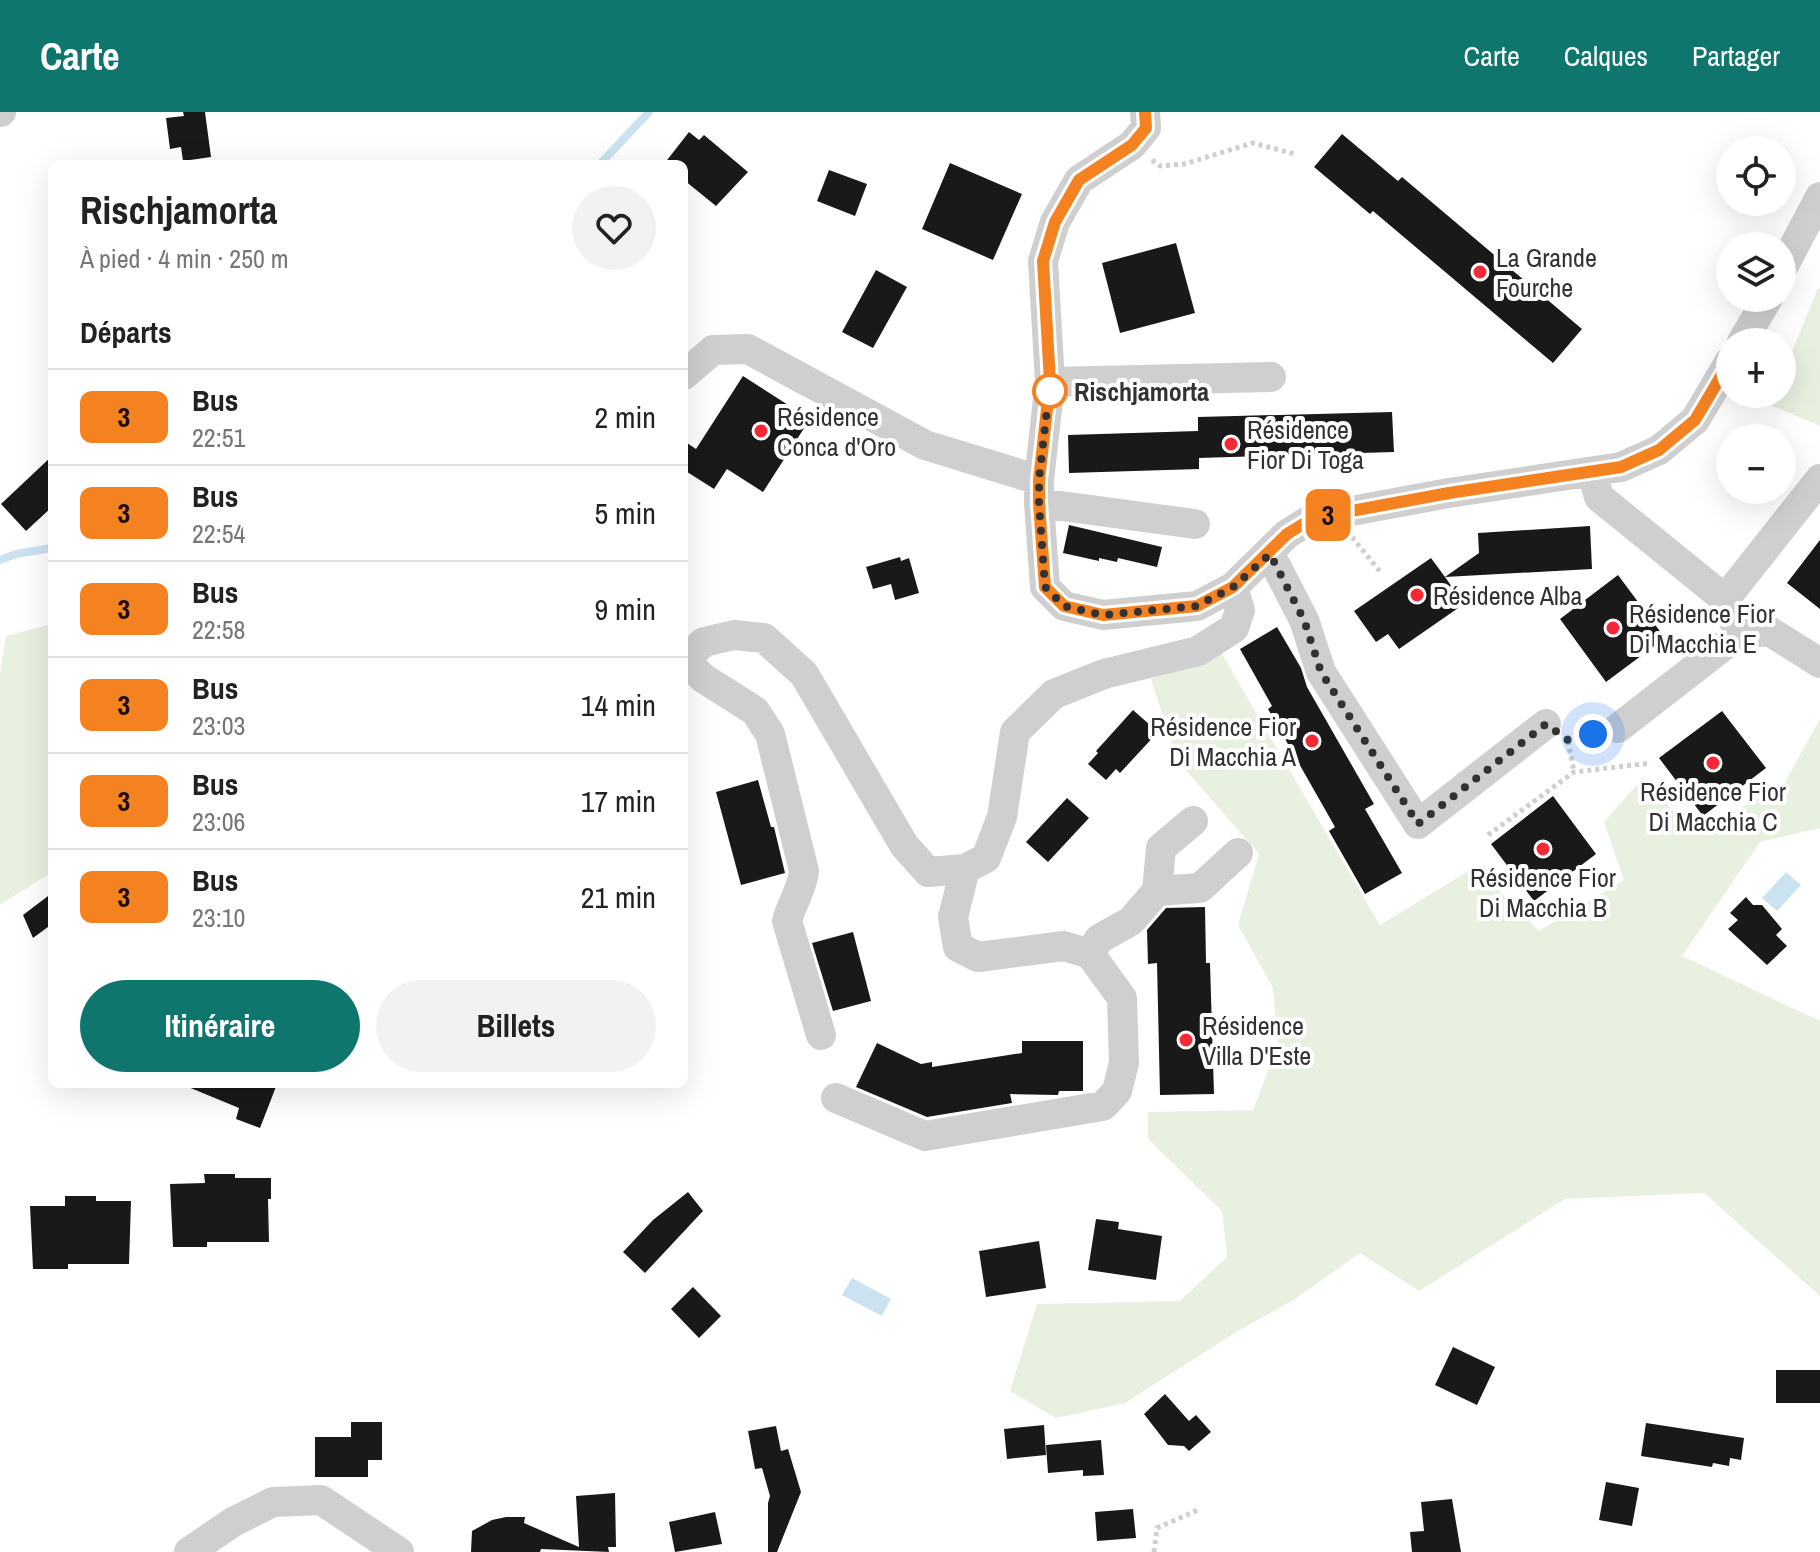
<!DOCTYPE html>
<html lang="fr">
<head>
<meta charset="utf-8">
<style>
  body { margin:0; font-family:"Archivo Narrow",sans-serif; background:#f2f2f2; color:#222; height:100vh; display:flex; flex-direction:column; font-size:30px; white-space:nowrap }
  * { box-sizing:border-box; margin:0 }
  p { font-size:26px; color:#767676 }
  .icon { flex:none; width:44px; height:44px; fill:none; stroke:currentColor; stroke-width:2; stroke-linecap:round; stroke-linejoin:round }
  .map { position:relative; flex:1; overflow:hidden }
  .panel { position:absolute; left:48px; top:48px; width:640px; height:928px; display:flex; flex-direction:column; background:#fff; border-radius:12px; box-shadow:0 8px 32px #0002 }
  .panel>* { flex:none }
  .badge { padding:0 16px; border-radius:12px; font-size:28px; line-height:52px }
  .fabs { position:absolute; left:1716px; top:24px; display:grid; gap:16px }
  .fabs a { display:grid; place-items:center; width:80px; height:80px; border-radius:50%; background:#fff; box-shadow:0 8px 32px #0002; font-size:40px }
  .you { position:absolute; width:40px; height:40px; margin:-20px; border:6px solid #fff; border-radius:50%; background:#1a73e8; box-shadow:0 0 0 12px #1a73e833 }
  .map>.badge { position:absolute; translate:-50% -50%; box-shadow:0 0 0 4px #fff }
  h2 { padding:0 32px; font-size:30px; line-height:72px }
  .round { display:grid; place-items:center; flex:none; width:84px; height:84px; border-radius:42px; background:#f2f2f2 }
  .summary { display:flex; align-items:center; justify-content:space-between; height:136px; padding:0 32px }
  h1 { font-size:38px; font-weight:700; line-height:60px }
  .cta { display:flex; gap:16px; margin-top:auto; padding:16px 32px }
  .cta a { flex:1; height:92px; border-radius:48px; background:#0f766e; color:#fff; font-size:32px; font-weight:700; line-height:92px; text-align:center }
  .cta a+a { background:#f2f2f2; color:#222 }
  ul { padding:0; list-style:none }
  li { display:flex; align-items:center; gap:24px; height:96px; padding:0 32px; border-top:2px solid #e0e0e0 }
  li div { flex:1 }
  li b { display:block; font-size:30px }
  li em { font-style:normal }
  li .badge { min-width:88px; font-weight:700; text-align:center }
  header { display:flex; align-items:center; gap:48px; box-sizing:border-box; height:112px; padding:0 40px; background:#0f766e; color:#fff }
  header strong { font-size:38px }
  nav { display:flex; gap:44px; margin-inline-start:auto; font-size:28px }
  .map>svg:first-child { display:block }
</style>
</head>
<body>
<header>
<strong>Carte</strong>
<nav><a>Carte</a><a>Calques</a><a>Partager</a></nav>
</header>
<div class="map">
<svg width="1820" height="1440" viewBox="0 0 1820 1440">
  <rect width="100%" height="100%" fill="#fff"/>
  <path fill="#e8f0e0" d="M1818,176L1820,177V314L1770,293L1775,282H1782V264Z
    M52,512V760L0,793V563L6,524Z
    M1220,539L1380,813L1475,755L1539,819L1624,768L1604,710L1643,666L1694,721L1784,672L1820,607V716L1760,730L1682,844L1820,909V1184L1704,1081L1565,1087L1419,1179L1360,1141L1292,1189L1236,1220L1125,1291L1056,1306L1010,1279L1037,1192L1180,1189L1227,1145L1222,1099L1148,1027V1000L1253,998L1278,933L1273,876L1238,813L1259,742L1177,648L1151,567Z"/>
  <path fill="#cbe2f0" d="M1786,760L1801,773L1777,799L1762,786Z
    M852,1166L891,1187L882,1204L842,1183Z"/>
  <g fill="none" stroke-linecap="round" stroke-linejoin="round">
    <path stroke="#cbe2f0" stroke-width="8" d="M600,52L649,0
      M0,448L16,442L52,436"/>
  </g>
  <path fill="#191919" d="M183,0H205L211,45L183,49L181,35L170,37L166,6L184,4Z
    M689,20L699,28L704,23L748,60L716,94L684,68V52H664Z
    M1342,22L1398,69L1402,65L1582,217L1553,251L1373,99L1370,102L1314,55Z
    M950,51L1022,82L993,148L922,117Z
    M829,58L867,72L855,104L817,89Z
    M1176,131L1195,201L1120,221L1102,151Z
    M876,158L907,175L873,236L842,220Z
    M743,264L810,307L763,380L727,357L714,377L684,358V329L696,337Z
    M1392,300L1394,340L1199,346V357L1069,361L1068,323L1198,319V305Z
    M52,344V395L26,419L1,392Z
    M1069,413L1162,435L1157,455L1118,446L1117,450L1099,446V449L1063,441Z
    M1590,414L1592,457L1445,465L1464,492L1399,537L1388,522L1376,530L1354,499L1431,446L1445,465L1479,441L1478,421Z
    M1820,428V497L1787,471Z
    M900,445L901,449L909,446L919,481L895,488L891,472L873,477L866,455Z
    M1618,463L1665,526L1606,570L1560,507Z
    M1277,515L1301,556L1307,575L1374,692L1365,697L1402,761L1365,782L1329,719L1335,715L1268,597L1272,594L1240,537Z
    M1133,598L1158,620L1120,661L1116,657L1106,668L1088,652L1098,641L1096,639Z
    M1722,599L1766,656L1703,704L1659,646Z
    M758,668L771,715H774L785,761L741,773L716,680Z
    M1553,684L1596,742L1534,789L1491,732Z
    M1067,686L1089,706L1048,750L1026,730Z
    M52,781V812L33,826L23,803Z
    M1746,785L1753,793H1762L1782,817L1776,823L1787,834L1767,853L1728,817L1738,808L1730,801Z
    M1205,795L1206,851H1210L1214,982L1160,983L1157,851L1148,852L1147,818L1166,796Z
    M853,820L871,889L833,899L812,831Z
    M1022,929H1083V979H1059L1058,983L1010,982L1012,991L927,1005L856,975L877,931L921,952L932,950V955L1022,941Z
    M181,972H277L260,1016L236,1007L239,996Z
    M204,1062H235V1066H271V1087H268L269,1130H207V1135H173L170,1072L205,1071Z
    M688,1080L703,1099L645,1161L623,1140L653,1108Z
    M65,1084H96V1089H131L129,1152H68V1157H33L30,1094H65Z
    M1096,1107L1119,1110L1118,1117L1162,1124L1156,1168L1088,1158Z
    M1039,1129L1046,1176L986,1185L979,1139Z
    M693,1175L721,1204L699,1226L671,1197Z
    M1453,1235L1495,1255L1477,1293L1435,1273Z
    M1776,1258H1820V1291H1776Z
    M1165,1282L1189,1309L1196,1303L1211,1320L1189,1339L1184,1334L1168,1333L1144,1302Z
    M351,1310H382V1348H368V1365H315V1325H351Z
    M1646,1311L1744,1326L1741,1348L1730,1346L1729,1354L1713,1351L1712,1355L1641,1344Z
    M1044,1313L1046,1343L1007,1347L1004,1317Z
    M776,1314L781,1339L788,1337L801,1380L777,1440H768V1391L770,1384L762,1356L755,1357L748,1319Z
    M1101,1328L1104,1363L1083,1364V1358L1048,1361L1046,1333Z
    M1606,1370L1639,1376L1632,1414L1599,1408Z
    M615,1381L616,1435H608L609,1440L541,1437L540,1440H471L472,1419L492,1408L506,1405H525L524,1411L579,1435L576,1384Z
    M1452,1387L1461,1440H1412L1410,1420L1424,1419L1421,1390Z
    M1133,1397L1136,1426L1097,1429L1095,1400Z
    M715,1400L722,1432L675,1440L669,1410Z"/>
  <g fill="none" stroke-linecap="round" stroke-linejoin="round">
    <path stroke="#cfcfcf" stroke-width="5" stroke-dasharray="4 4" stroke-linecap="butt" d="M1152,48L1160,54L1184,52L1253,31L1295,42
      M1352,425L1382,462
      M1566,626L1591,622
      M1568,629L1574,660
      M1488,723L1574,660L1651,651
      M1154,1440L1157,1416L1198,1398"/>
    <path stroke="#cfcfcf" stroke-width="30" d="M0,0H1
      M1145,0L1146,16L1132,33L1079,68L1055,110L1043,149L1050,270L1039,368V391L1045,475L1064,494L1103,503L1197,494L1233,475L1287,422L1313,406L1449,381L1621,355L1659,338L1695,308L1730,249
      M1782,157L1820,85
      M1742,230L1768,186
      M684,263L713,238L748,237L925,333L1039,368
      M1050,270L1271,265
      M1592,360L1599,385L1725,487L1739,522L1769,519L1820,551
      M1039,391L1195,412
      M1270,442L1304,508L1321,560L1418,712L1546,612
      M1725,487L1820,367
      M684,548L704,530L734,523L764,526L804,562L904,733L928,760L965,757L986,746L1002,705L1015,620L1054,582L1104,562L1198,539L1234,516L1240,498L1233,475
      M684,548L703,566L755,599L770,622L804,759C802,778 792,790 787,809L821,923
      M1618,616L1739,522
      M965,757L953,805L958,835L978,845L1064,834L1090,842
      M1157,779L1161,736L1193,709
      M1090,842L1099,827L1131,809L1157,779L1200,776L1238,741
      M836,986L925,1024L1103,994L1117,979L1124,951L1122,886L1090,842
      M189,1440L233,1410L273,1390L321,1388L399,1440"/>
  </g>
  <g fill="none" stroke-linecap="round" stroke-linejoin="round">
    <defs>
      <path id="line" d="M1145,0L1146,16L1132,33L1079,68L1055,110L1043,149L1050,270L1039,368V391L1045,475L1064,494L1103,503L1197,494L1233,475L1287,422L1313,406L1449,381L1621,355L1659,338L1695,308L1730,249"/>
    </defs>
    <use href="#line" stroke="#fff" stroke-width="18"/>
    <use href="#line" stroke="#f58220" stroke-width="12"/>
    <path stroke="#323232" stroke-width="8" stroke-dasharray="0 14.4" d="M1050,279V270L1039,368V391L1045,475L1064,494L1103,503L1197,494L1233,475L1270,442L1304,508L1321,560L1418,712L1546,612L1568,628L1593,622"/>
  </g>
  <g fill="#f52836" stroke="#fff" stroke-width="3">
    <circle cx="1480" cy="160" r="8"/>
    <circle cx="761" cy="319" r="8"/>
    <circle cx="1231" cy="332" r="8"/>
    <circle cx="1417" cy="483" r="8"/>
    <circle cx="1613" cy="516" r="8"/>
    <circle cx="1312" cy="629" r="8"/>
    <circle cx="1713" cy="651" r="8"/>
    <circle cx="1543" cy="737" r="8"/>
    <circle cx="1186" cy="928" r="8"/>
  </g>
  <circle fill="#fff" stroke="#f58220" stroke-width="4" cx="1050" cy="279" r="16"/>
  <g text-anchor="middle" dominant-baseline="central" stroke-width="8" stroke-linejoin="round" paint-order="stroke">
    <g font-size="26" fill="#323232" stroke="#fff" text-anchor="start">
      <text x="1496" y="145">La Grande<tspan x="1496" dy="30">Fourche</tspan></text>
      <text x="777" y="304">Résidence<tspan x="777" dy="30">Conca d'Oro</tspan></text>
      <text x="1247" y="317">Résidence<tspan x="1247" dy="30">Fior Di Toga</tspan></text>
      <text x="1433" y="483">Résidence Alba</text>
      <text x="1629" y="501">Résidence Fior<tspan x="1629" dy="30">Di Macchia E</tspan></text>
      <text x="1296" y="614" text-anchor="end">Résidence Fior<tspan x="1296" dy="30">Di Macchia A</tspan></text>
      <text x="1713" y="679" text-anchor="middle">Résidence Fior<tspan x="1713" dy="30">Di Macchia C</tspan></text>
      <text x="1543" y="765" text-anchor="middle">Résidence Fior<tspan x="1543" dy="30">Di Macchia B</tspan></text>
      <text x="1202" y="913">Résidence<tspan x="1202" dy="30">Villa D'Este</tspan></text>
    </g>
    <g font-size="26" font-weight="bold" fill="#323232" stroke="#fff" text-anchor="start">
      <text x="1074" y="279">Rischjamorta</text>
    </g>
  </g>
</svg>
<div class="fabs">
<a><svg class="icon" aria-label="locate" viewBox="0 0 24 24"><circle cx="12" cy="12" r="6"/><path d="M12 2v4M12 18v4M2 12h4M18 12h4"/></svg></a>
<a><svg class="icon" aria-label="layers" viewBox="0 0 24 24"><path d="M12 4l9 5-9 5-9-5zM3 14l9 5 9-5"/></svg></a>
<a>+</a>
<a>−</a>
</div>
<div class="you" style="left:1593px;top:622px"></div>
<b class="badge" style="left:1328px;top:403px;background:#f58220;color:#111">3</b>
<section class="panel">
<div class="summary"><div><h1>Rischjamorta</h1><p>À pied · 4 min · 250 m</p></div><a class="round"><svg class="icon" aria-label="heart" viewBox="0 0 24 24"><path d="M12 20l-8-8c-3-5 5-10 8-4 3-6 11-1 8 4z"/></svg></a></div>
<h2>Départs</h2>
<ul>
<li><span class="badge" style="background:#f58220;color:#111">3</span><div><b>Bus</b><p>22:51</p></div><em>2 min</em></li>
<li><span class="badge" style="background:#f58220;color:#111">3</span><div><b>Bus</b><p>22:54</p></div><em>5 min</em></li>
<li><span class="badge" style="background:#f58220;color:#111">3</span><div><b>Bus</b><p>22:58</p></div><em>9 min</em></li>
<li><span class="badge" style="background:#f58220;color:#111">3</span><div><b>Bus</b><p>23:03</p></div><em>14 min</em></li>
<li><span class="badge" style="background:#f58220;color:#111">3</span><div><b>Bus</b><p>23:06</p></div><em>17 min</em></li>
<li><span class="badge" style="background:#f58220;color:#111">3</span><div><b>Bus</b><p>23:10</p></div><em>21 min</em></li>
</ul>
<div class="cta"><a>Itinéraire</a><a>Billets</a></div>
</section>
</div>
</body>
</html>
